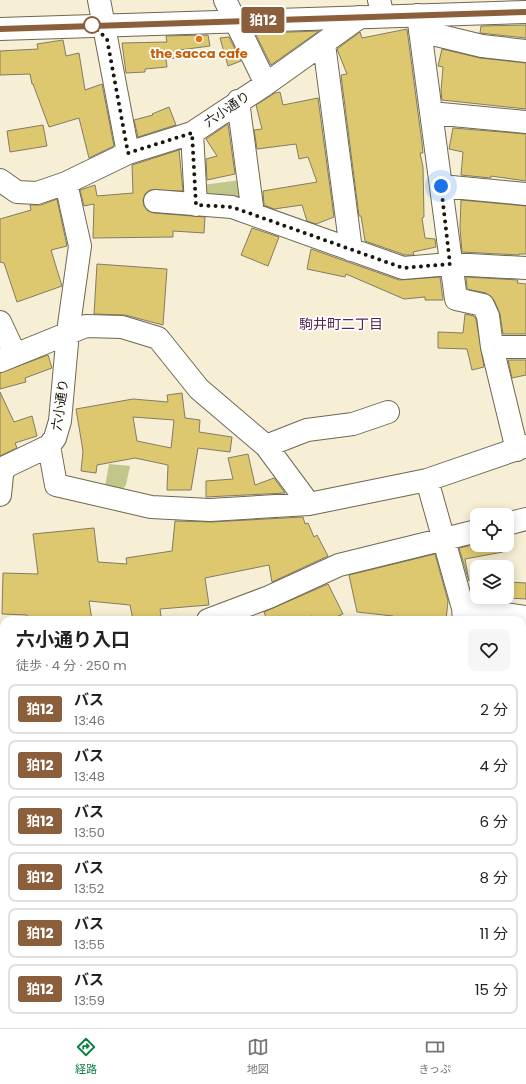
<!DOCTYPE html>
<html lang="ja">
<head>
<meta charset="utf-8">
<style>
  body { margin:0; font-family:Poppins,"Noto Sans JP",sans-serif; background:#f6f6f6; color:#202124; height:100vh; display:flex; flex-direction:column; font-size:15px; white-space:nowrap }
  * { box-sizing:border-box; margin:0 }
  p { font-size:13px; color:#757577 }
  .icon { flex:none; width:22px; height:22px; fill:none; stroke:currentColor; stroke-width:2; stroke-linecap:round; stroke-linejoin:round }
  .map { position:relative; flex:1; overflow:hidden }
  .drawer { position:absolute; left:0px; top:616px; width:526px; height:412px; display:flex; flex-direction:column; background:#fff; border-radius:12px 12px 0 0; box-shadow:0 2px 10px #0003 }
  .drawer>* { flex:none }
  .badge { padding:0 8px; border-radius:3px; font-size:14px; line-height:26px }
  .tools { position:absolute; left:470px; top:508px; display:grid; gap:8px }
  .tools a { display:grid; place-items:center; width:44px; height:44px; border-radius:8px; background:#fff; box-shadow:0 2px 10px #0003; font-size:20px }
  .you { position:absolute; width:20px; height:20px; margin:-10px; border:3px solid #fff; border-radius:50%; background:#1a73e8; box-shadow:0 0 0 6px #1a73e833 }
  .map>.badge { position:absolute; translate:-50% -50%; box-shadow:0 0 0 2px #fff }
  .round { display:grid; place-items:center; flex:none; width:42px; height:42px; border-radius:8px; background:#f6f6f6 }
  .summary { display:flex; align-items:center; justify-content:space-between; height:68px; padding:0 16px }
  h1 { font-size:19px; font-weight:700; line-height:30px }
  ul { padding:0; list-style:none }
  li { display:flex; align-items:center; gap:12px; height:50px; margin:0 8px 6px; padding:0 8px; border:2px solid #e0e0e0; border-radius:8px }
  li div { flex:1 }
  li b { display:block; font-size:15px }
  li em { font-style:normal }
  li .badge { min-width:44px; font-weight:700; text-align:center }
  .dock { display:flex; justify-content:space-around; align-items:center; height:56px; border-top:1px solid #e0e0e0; background:#fff; font-size:11px; color:#757577 }
  .dock a { display:grid; justify-items:center; gap:2px }
  .dock .selected { color:#0b8043 }
  .map>svg:first-child { display:block }
</style>
</head>
<body>
<div class="map">
<svg width="526" height="1028" viewBox="0 0 526 1028">
  <rect width="100%" height="100%" fill="#f6efd5"/>
  <path fill="#c1c78b" d="M248,179L253,214L196,205L195,186Z
    M109,464L130,466L126,485L117,496L104,492Z"/>
  <path fill="#dec86f" stroke="#817c64" fill-rule="evenodd" d="M526,25V38L480,33L481,26Z
    M407,29L422,143L423,153H420L423,167L424,217L422,218L425,238L435,239L436,247L413,252L414,255H405L365,241L361,216H359L341,75L347,74L337,49L360,32L362,38Z
    M319,31L271,65L256,35L262,33Z
    M208,35L210,46L180,50L181,57L166,59L167,67L145,69V72L126,73L122,43L167,42L166,36Z
    M229,37L241,61L228,66L220,38Z
    M63,40L66,56L79,53L85,90L102,84L114,146L89,158L79,118L49,127L33,84H32L30,74L0,75V51L38,49L37,44Z
    M442,49L480,58L526,63V109L442,100L441,91L443,67L438,66Z
    M280,92L283,105L318,98L334,217L316,224L307,221L302,205L274,209L264,205L263,191L317,182L308,157L299,159L296,144L257,149L254,130L262,129L256,105L275,93Z
    M169,107L176,125L138,137L134,120L153,115L152,114Z
    M228,124L235,174L207,180L206,159L217,156L206,139Z
    M43,125L47,146L10,152L7,131Z
    M453,128L526,134V181L491,176V178L461,175L463,152L449,149Z
    M179,150L183,191L150,190L145,194L143,200L144,206L148,211L154,213L205,217L204,233L173,231V237L93,238L94,204L84,206L80,190L95,185L97,196L133,193L132,165Z
    M57,199L67,246L51,250L62,286L17,302L4,263L0,262V219L31,210L30,205H41Z
    M461,200L526,206V254H519V255L462,252L460,228Z
    M252,228L279,237L268,266L241,255Z
    M311,249L399,280L440,277L443,300H425V297L404,299L346,274L345,277L307,269Z
    M97,264L167,269L163,325L125,315L94,314Z
    M466,277L518,280L517,283L526,284V334H503L500,314L494,300L486,293L467,289Z
    M465,314L474,316L476,319L484,367L472,370L467,349L438,348V332L463,333Z
    M48,355L52,368L25,378L26,382L0,389V373Z
    M508,360H526V375L512,378Z
    M0,392L14,422L32,416L37,436L15,443L17,448L0,456Z
    M182,393L185,418L200,420L199,432L232,437L230,452L198,448L191,490H167L168,465L135,458L97,465L96,473L81,471L83,451L76,409L133,399L168,402L167,395ZM133,417L174,420L171,448L137,441Z
    M248,454L255,485L274,478L285,493L206,497V481L233,479L228,458Z
    M303,517L305,524L308,523L314,537L317,535L328,556L272,582L269,565L205,578L209,605L160,609L161,616L145,620H133L130,605L89,601L92,620H28L27,615L2,614L3,573L38,574L33,534L94,528L98,562L127,564L126,558L172,551L175,521L211,522Z
    M477,544L502,545L503,552L465,559L469,581L459,548Z
    M435,554L448,601L446,620H393V616L357,612L349,575Z
    M510,582L526,583V599L509,598Z
    M328,584L343,614L329,620H314L312,616L299,620H267L264,612Z"/>
  <g fill="none" stroke-linecap="round" stroke-linejoin="round">
    <defs>
      <path id="minor" d="M99,0L128,153
        M225,0L266,84
        M379,0L383,16
        M418,15L456,299L483,305L488,316L492,347L517,450
        M420,31L482,46L526,51
        M324,44L351,250
        M238,101L253,214
        M431,113L526,122
        M192,133L196,205
        M0,180L17,192L37,193L66,183L128,153L192,133L266,84L360,17
        M441,186L526,194
        M155,201L232,207L403,268L450,264L526,268
        M0,322L15,354
        M492,347H526
        M0,361L86,326L122,327L158,338L199,389L266,446L309,504
        M49,446L56,485L151,507L210,510L309,504L427,480L526,446
        M266,446L307,430L353,424L388,412
        M427,480L463,608L464,620
        M0,495L2,475L5,467L49,446L55,438L60,421L68,332L80,246L66,183
        M507,524L526,519
        M463,608L526,617
        M208,620L269,597L339,565L477,531
        M0,680H4
        M522,867L526,876
        M0,913H4
        M522,941L526,948
        M301,1024L302,1028
        M158,1028L168,1024"/>
      <path id="major" d="M0,29L526,12"/>
    </defs>
    <use href="#minor" stroke="#6e6851" stroke-width="24"/>
    <use href="#major" stroke="#6e6851" stroke-width="24"/>
    <use href="#minor" stroke="#fff" stroke-width="22"/>
    <use href="#major" stroke="#fff" stroke-width="22"/>
  </g>
  <g fill="none" stroke-linecap="round" stroke-linejoin="round">
    <defs>
      <path id="line" d="M0,29L526,12"/>
    </defs>
    <use href="#line" stroke="#fff" stroke-width="9"/>
    <use href="#line" stroke="#8b5e3c" stroke-width="6"/>
    <path stroke="#1a180e" stroke-width="4" stroke-dasharray="0 7.2" d="M92,25L107,39L128,153L192,133L196,205L232,207L403,268L450,264L441,186"/>
  </g>
  <circle fill="#fff" stroke="#8b5e3c" stroke-width="2" cx="92" cy="25" r="8"/>
  <circle fill="#e8710a" stroke="#fff" stroke-width="1.5" cx="199" cy="39" r="4"/>
  <g text-anchor="middle" dominant-baseline="central" stroke-width="3.5" stroke-linejoin="round" paint-order="stroke">
    <g font-size="13" font-weight="bold" fill="#c56008" stroke="#fff">
      <text x="199" y="53">the sacca cafe</text>
    </g>
    <g font-size="13" fill="#1a180e" stroke="#fff">
      <text transform="translate(227 109) rotate(-34)">六小通り</text>
      <text transform="translate(60 405) rotate(-82)">六小通り</text>
    </g>
    <g font-size="14" fill="#592553" stroke="#fff">
      <text x="341" y="324">駒井町二丁目</text>
    </g>
  </g>
</svg>
<div class="tools">
<a><svg class="icon" aria-label="locate" viewBox="0 0 24 24"><circle cx="12" cy="12" r="6"/><path d="M12 2v4M12 18v4M2 12h4M18 12h4"/></svg></a>
<a><svg class="icon" aria-label="layers" viewBox="0 0 24 24"><path d="M12 4l9 5-9 5-9-5zM3 14l9 5 9-5"/></svg></a>
</div>
<div class="you" style="left:441px;top:186px"></div>
<b class="badge" style="left:263px;top:20px;background:#8b5e3c;color:#fff">狛12</b>
<section class="drawer">
<div class="summary"><div><h1>六小通り入口</h1><p>徒歩 · 4 分 · 250 m</p></div><a class="round"><svg class="icon" aria-label="heart" viewBox="0 0 24 24"><path d="M12 20l-8-8c-3-5 5-10 8-4 3-6 11-1 8 4z"/></svg></a></div>
<ul>
<li><span class="badge" style="background:#8b5e3c;color:#fff">狛12</span><div><b>バス</b><p>13:46</p></div><em>2 分</em></li>
<li><span class="badge" style="background:#8b5e3c;color:#fff">狛12</span><div><b>バス</b><p>13:48</p></div><em>4 分</em></li>
<li><span class="badge" style="background:#8b5e3c;color:#fff">狛12</span><div><b>バス</b><p>13:50</p></div><em>6 分</em></li>
<li><span class="badge" style="background:#8b5e3c;color:#fff">狛12</span><div><b>バス</b><p>13:52</p></div><em>8 分</em></li>
<li><span class="badge" style="background:#8b5e3c;color:#fff">狛12</span><div><b>バス</b><p>13:55</p></div><em>11 分</em></li>
<li><span class="badge" style="background:#8b5e3c;color:#fff">狛12</span><div><b>バス</b><p>13:59</p></div><em>15 分</em></li>
</ul>
</section>
</div>
<nav class="dock">
<a class="selected"><svg class="icon" aria-label="directions" viewBox="0 0 24 24"><path d="M12 3l9 9-9 9-9-9zM9 14v-3h6M13 9l2 2-2 2"/></svg>経路</a>
<a><svg class="icon" aria-label="map" viewBox="0 0 24 24"><path d="M3 6l6-2 6 2 6-2v14l-6 2-6-2-6 2zM9 4v14M15 6v14"/></svg>地図</a>
<a><svg class="icon" aria-label="tickets" viewBox="0 0 24 24"><path d="M3 7h18v10H3zM15 7v10"/></svg>きっぷ</a>
</nav>
</body>
</html>
